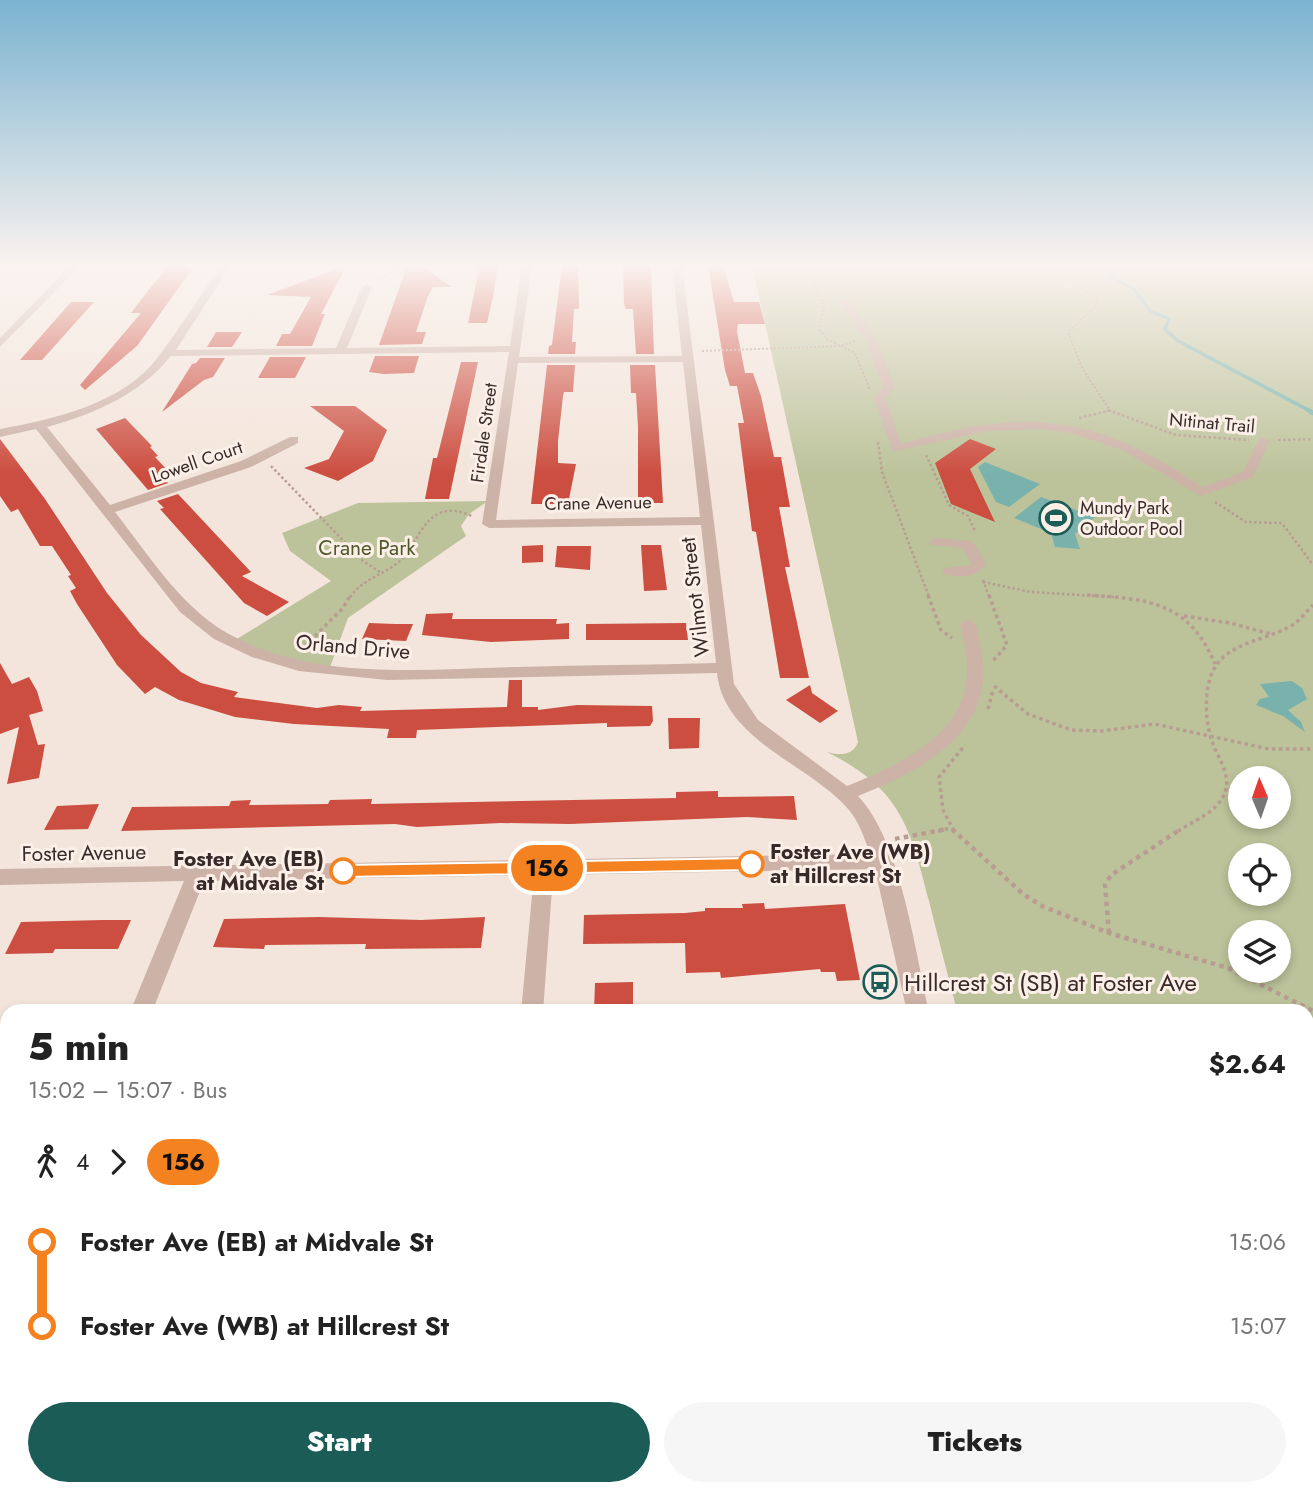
<!DOCTYPE html>
<html lang="en">
<head>
<meta charset="utf-8">
<style>
  body { margin:0; font-family:Jost,sans-serif; background:#f6f6f6; color:#222; height:100vh; display:flex; flex-direction:column; font-size:26px; white-space:nowrap }
  * { box-sizing:border-box; margin:0 }
  p { font-size:23px; color:#767676 }
  .icon { flex:none; width:38px; height:38px; fill:none; stroke:currentColor; stroke-width:2; stroke-linecap:round; stroke-linejoin:round }
  .map { position:relative; flex:1; overflow:hidden }
  .drawer { position:absolute; left:0px; top:1004px; width:1314px; height:492px; display:flex; flex-direction:column; background:#fff; border-radius:21px 21px 0 0; box-shadow:0 4px 10px #0003 }
  .drawer>* { flex:none }
  .badge { padding:0 14px; border-radius:23px; font-size:24px; line-height:46px }
  .needle { width:46px; rotate:358deg }
  .tools { position:absolute; left:1228px; top:766px; display:grid; gap:14px }
  .tools a { display:grid; place-items:center; width:63px; height:63px; border-radius:50%; background:#fff; box-shadow:0 4px 10px #0003; font-size:35px }
  .map>.badge { position:absolute; translate:-50% -50%; box-shadow:0 0 0 4px #fff }
  .legs { display:flex; align-items:center; gap:10px; height:77px; padding:0 28px; font-size:23px }
  .legs p { margin-inline-start:auto }
  .head { display:flex; align-items:center; justify-content:space-between; height:119px; padding:0 28px }
  h1 { font-size:38px; font-weight:800; line-height:52px }
  .primary-button { display:flex; gap:14px; margin-top:auto; padding:14px 28px }
  .primary-button a { flex:1; height:80px; border-radius:42px; background:#1b5c57; color:#fff; font-size:28px; font-weight:800; line-height:80px; text-align:center }
  .primary-button a+a { background:#f6f6f6; color:#222 }
  ul { padding:0 28px; list-style:none }
  li { display:flex; align-items:center; gap:24px; height:84px; font-size:26px }
  li i { display:grid; place-items:center; width:10px; height:100%; margin:0 9px; background:currentColor }
  li i::after { content:''; width:18px; height:18px; margin:-9px; border:5px solid; border-radius:50%; background:#fff }
  li p { margin-inline-start:auto }
  li:first-child i { background:linear-gradient(#0000 50%,currentColor 0) }
  li:last-child i { background:linear-gradient(currentColor 50%,#0000 0) }
  .map>svg:first-child { display:block }
</style>
</head>
<body>
<div class="map">
<svg width="1313" height="1496" viewBox="0 0 1313 1496">
  <rect width="100%" height="100%" fill="#f3e5db"/>
  <path fill="#bcc39a" fill-rule="evenodd" d="M752,265H1313V1496H1081L1079,1489H1307V1012L957,1011C948,975 938,938 929,901C910,827 901,789 827,752C840,756 854,755 858,742ZM1241,779H1279V817H1241ZM1241,856H1279V894H1241ZM1241,933H1279V971H1241Z
    M488,501L469,514L461,526L466,536L348,618L329,670L232,642L331,581L290,551L282,533L358,503Z"/>
  <path fill="#79b2ac" d="M985,462L1040,484L1009,507L996,502L978,467Z
    M1041,497L1095,517L1075,534L1080,549L1055,547L1051,533L1014,518Z
    M1292,681L1302,688L1307,699L1288,710L1301,722L1305,732L1283,716L1256,705L1260,699L1269,697L1260,684Z"/>
  <g fill="none" stroke-linecap="round" stroke-linejoin="round">
    <path stroke="#79b2ac" stroke-width="3.5" d="M1105,265L1112,269L1110,276L1134,289L1150,311L1169,319L1165,329L1178,341L1312,412"/>
    <path stroke="#79b2ac" stroke-width="4.5" d="M1308,410L1313,413"/>
  </g>
  <path fill="#cc4e40" d="M195,265L137,346L85,390L80,385L141,313H131L167,266Z
    M347,265L321,314H325L312,346H276L282,334H290L311,297L267,295Z
    M480,265H498L493,297L487,323H468Z
    M562,265H578L579,309H574L572,342H576L575,354H548L549,346L552,345Z
    M623,265L651,266L654,354H636L633,309H626L624,304Z
    M708,265H723L734,302H759L765,324H738L737,331L745,373H753L761,396L774,457H781L790,507H779L790,567H785L809,678H780L756,532L752,531L738,423H744L737,386H730L725,370Z
    M421,266L452,287H433L428,296L416,332H426L422,344L379,345L406,269Z
    M71,302H94L42,360H20Z
    M216,332H242L232,347H207Z
    M375,356H419L414,373L384,374L369,372Z
    M270,357H306L295,378H258Z
    M200,358H225L213,377L204,380L162,412L192,364L196,363Z
    M461,362H478L449,499H425L433,458H437Z
    M547,365H575L573,392H564L563,396L558,441V463L576,464L568,504H531Z
    M630,365H655L663,503H638V427L636,393H631Z
    M310,406H355L387,430L373,461L338,481L304,468L329,459L344,431Z
    M125,418L152,446L150,447L158,456L155,457L173,476L165,479L168,483L148,490L96,429Z
    M0,439L45,499L107,593L141,635L181,672L201,683L238,692L234,697L317,708L339,705L362,707L360,711L507,707L509,680H522V707H538V710L577,705L652,706L653,721L650,726L607,727V723L417,730L416,738H387L389,729L294,724L235,717L179,700L155,687L145,694L117,665L77,604L70,591L76,588L68,576L71,575L52,546H40L18,509L11,512L0,496Z
    M970,439L996,449L970,469L995,522L951,504L935,463Z
    M178,494L251,572L242,576L289,602L267,616L244,603L160,509L164,508L157,501Z
    M543,545V562L522,563V546Z
    M641,545H661L667,590L644,591Z
    M557,546H591L590,570L555,567Z
    M453,613L452,619H557L556,624L569,623V639L491,642L422,635L426,614Z
    M369,623L395,624H413L406,641L362,639Z
    M686,623L688,640H586V624Z
    M0,663L12,684L29,677L37,691L43,711L29,715L38,745L45,744L39,778L7,784L19,727L0,734Z
    M810,685L812,693L838,711L820,723L786,700Z
    M668,718H700L699,748L669,749Z
    M718,791V797L794,796L797,820L747,817L570,824L501,823L417,827L395,824L121,831L132,807L229,806L231,801L251,800L249,805L328,804L330,800L372,799L371,804L676,798V792Z
    M99,804L88,829L44,830L57,806Z
    M764,903L765,909L845,904L860,980L837,981L835,972H821L820,969L721,978L720,972L686,973L685,943L583,944L584,915L685,913L705,911V908H743L742,904Z
    M319,917L421,920L485,917L481,948L365,949L366,944L265,945L264,949L213,947L224,919Z
    M103,920H131L118,949H55L53,953L5,954L21,922Z
    M633,982V1012H594L595,983Z"/>
  <g fill="none" stroke-linecap="round" stroke-linejoin="round">
    <path stroke="#b89c91" stroke-width="2" stroke-dasharray="2 2" stroke-linecap="butt" d="M812,265L810,273L824,307L819,329L827,339L855,353L870,390
      M1037,265L1097,298V305L1068,332L1082,368L1111,412
      M1301,265V280L1313,291
      M378,281L402,265
      M702,351L841,346L855,341
      M1103,412L1108,411"/>
    <path stroke="#b89c91" stroke-width="2.5" stroke-dasharray="2.5 2.5" stroke-linecap="butt" d="M1108,410L1176,435L1249,440
      M1079,418L1108,411
      M1278,440L1313,439
      M878,442L882,472L929,597
      M926,455L949,505L968,516L975,531
      M271,466L363,561L380,572
      M1215,502L1246,522L1282,523L1313,565
      M983,580L989,597
      M983,582L1031,592L1114,597
      M350,597C363,578 387,574 402,559C415,545 422,521 440,513C452,508 461,512 472,516"/>
    <path stroke="#b89c91" stroke-width="3.5" stroke-dasharray="3.5 3.5" stroke-linecap="butt" d="M928,595L941,630L952,638
      M989,595L1007,645L992,662
      M1087,595C1149,599 1189,602 1215,664
      M1184,616L1230,623L1271,634
      M300,651L342,609L351,595
      M994,686L1028,714L1071,730L1101,731L1155,724L1269,749H1313
      M988,709L993,690
      M938,831L951,828
      M954,831L943,810L939,777L965,745
      M1178,831C1190,823 1209,815 1218,804C1239,779 1216,759 1210,735C1205,715 1204,685 1215,667C1231,641 1270,640 1294,624C1301,619 1307,611 1313,605"/>
    <path stroke="#b89c91" stroke-width="4.5" stroke-dasharray="4.5 4.5" stroke-linecap="butt" d="M952,829L1023,894L1042,906L1109,933L1228,968L1313,1011
      M895,839L947,829
      M1109,933L1105,885L1111,875L1181,829
      M1307,1107L1313,1119"/>
    <path fill="#ccb2a7" fill-rule="evenodd" d="M71,265H81L0,347V338Z
      M221,265H231L176,350L336,348L362,287L367,284L372,287L347,348L510,346L522,265H532L519,357L682,356L672,265H682L734,684L758,720L847,786C893,767 953,742 965,689C970,667 965,645 960,624L968,619L976,624C980,645 986,666 982,688C971,747 907,776 858,796C901,841 915,951 929,1012H907L875,869L553,875L543,1012H521L534,875L204,881L152,1012H130L184,881L0,885V869L870,854C865,839 859,822 849,810C810,764 724,741 717,673L387,680L299,671L252,657L214,639L180,612L36,429L0,437V429C54,419 123,404 158,357C179,329 201,296 221,265ZM509,352L482,524L489,528L701,525L716,663C650,665 584,665 519,667C422,669 315,682 227,633C180,606 148,554 115,512L251,467L298,443V437H290L241,461L110,505L47,427C94,414 139,395 171,356ZM683,362L700,517L496,520L518,363Z
      M840,300H848L876,339L895,387L886,398L901,444C1026,408 1093,412 1202,487L1243,472L1260,437L1270,440L1253,477L1201,496L1122,450L1071,433L1044,429L986,431L893,452L874,398L883,387L866,339L839,302Z
      M936,538L973,541L986,565C976,578 959,578 943,574V568L972,565L963,548L931,545L929,542Z
      M0,1110H7V1132H0Z
      M1313,1130V1154L1307,1155V1132Z
      M494,1489H524L523,1496H493Z
      M1011,1489H1041L1042,1496H1012Z"/>
  </g>
  <linearGradient id="sky" x2="0" y2="1"><stop stop-color="#7bb3d0"/><stop offset="0.56" stop-color="#faf3ef"/><stop offset="1" stop-color="#faf3ef" stop-opacity="0"/></linearGradient>
  <rect width="1313" height="474" fill="url(#sky)"/>
  <path fill="#f58220" stroke="#fff" stroke-width="2" d="M751,858L759,864L751,870L343,877L335,871L343,865Z"/>
  <defs>
    <symbol id="stadium-ring" viewBox="-11 -11 22 22"><circle r="9.5" fill="#fbefe8" stroke="#1b5c57" stroke-width="1.5"/><path d="M0-5a6.5 5 0 1 0 0 10a6.5 5 0 1 0 0-10ZM-3.5-1.8h7v3.6h-7Z" fill="#1b5c57"/></symbol>
    <symbol id="bus-ring" viewBox="-11 -11 22 22"><circle r="9.5" fill="#fbefe8" stroke="#1b5c57" stroke-width="1.5"/><path d="M-5-6H5V4H4V6H2V4H-2V6H-4V4H-5ZM-3.5-4V0h7V-4ZM-3.5 1.2v1.5H-2V1.2ZM2 1.2v1.5H3.5V1.2Z" fill="#1b5c57"/></symbol>
  </defs>
  <g fill-rule="evenodd">
    <use href="#stadium-ring" x="1037" y="499" width="38" height="38"/>
    <use href="#bus-ring" x="861" y="963" width="38" height="38"/>
  </g>
  <g fill="#fff" stroke="#f58220" stroke-width="3.5">
    <circle cx="751" cy="864" r="12"/>
    <circle cx="343" cy="871" r="12"/>
  </g>
  <g text-anchor="middle" dominant-baseline="central" stroke-width="6" stroke-linejoin="round" paint-order="stroke">
    <g font-size="18" fill="#382a28" stroke="#fbefe8">
      <text transform="translate(1212 423) rotate(5)">Nitinat Trail</text>
      <text transform="translate(484 433) rotate(-82)">Firdale Street</text>
      <text transform="translate(197 462) rotate(-19)">Lowell Court</text>
      <text transform="translate(598 503) rotate(-1)">Crane Avenue</text>
    </g>
    <g font-size="18" fill="#382a28" stroke="#fbefe8" text-anchor="start">
      <text x="1080" y="508">Mundy Park<tspan x="1080" dy="21">Outdoor Pool</tspan></text>
    </g>
    <g font-size="21" fill="#4e582a" stroke="#fbefe8">
      <text x="367" y="548">Crane Park</text>
    </g>
    <g font-size="21" fill="#382a28" stroke="#fbefe8">
      <text transform="translate(695 597) rotate(-97)">Wilmot Street</text>
      <text transform="translate(353 647) rotate(5)">Orland Drive</text>
      <text transform="translate(84 853) rotate(-1)">Foster Avenue</text>
    </g>
    <g font-size="21" font-weight="bold" fill="#382a28" stroke="#fbefe8" text-anchor="start">
      <text x="770" y="852">Foster Ave (WB)<tspan x="770" dy="24">at Hillcrest St</tspan></text>
      <text x="324" y="859" text-anchor="end">Foster Ave (EB)<tspan x="324" dy="24">at Midvale St</tspan></text>
    </g>
    <g font-size="24" fill="#382a28" stroke="#fbefe8" text-anchor="start">
      <text x="904" y="982">Hillcrest St (SB) at Foster Ave</text>
    </g>
  </g>
</svg>
<div class="tools">
<a><svg class="needle" viewBox="-14 -14 28 28"><path d="M0-13l5 13h-10z" fill="#e53935"/><path d="M0 13l5-13h-10z" fill="#767676"/></svg></a>
<a><svg class="icon" aria-label="locate" viewBox="0 0 24 24"><circle cx="12" cy="12" r="6"/><path d="M12 2v4M12 18v4M2 12h4M18 12h4"/></svg></a>
<a><svg class="icon" aria-label="layers" viewBox="0 0 24 24"><path d="M12 4l9 5-9 5-9-5zM3 14l9 5 9-5"/></svg></a>
</div>
<b class="badge" style="left:547px;top:868px;background:#f58220;color:#111">156</b>
<section class="drawer">
<div class="head"><div><h1>5 min</h1><p>15:02 – 15:07 · Bus</p></div><b>$2.64</b></div>
<div class="legs"><svg class="icon" aria-label="walk" viewBox="0 0 24 24"><circle cx="13" cy="4" r="2"/><path d="M13 8l-2 6 4 7M11 14l-3 7M7 12l3-4h3l4 4"/></svg>4<svg class="icon" aria-label="forward" viewBox="0 0 24 24"><path d="M9 5l7 7-7 7"/></svg><b class="badge" style="background:#f58220;color:#111">156</b></div>
<ul>
<li><i style="color:#f58220"></i><b>Foster Ave (EB) at Midvale St</b><p>15:06</p></li>
<li><i style="color:#f58220"></i><b>Foster Ave (WB) at Hillcrest St</b><p>15:07</p></li>
</ul>
<div class="primary-button"><a>Start</a><a>Tickets</a></div>
</section>
</div>
</body>
</html>
